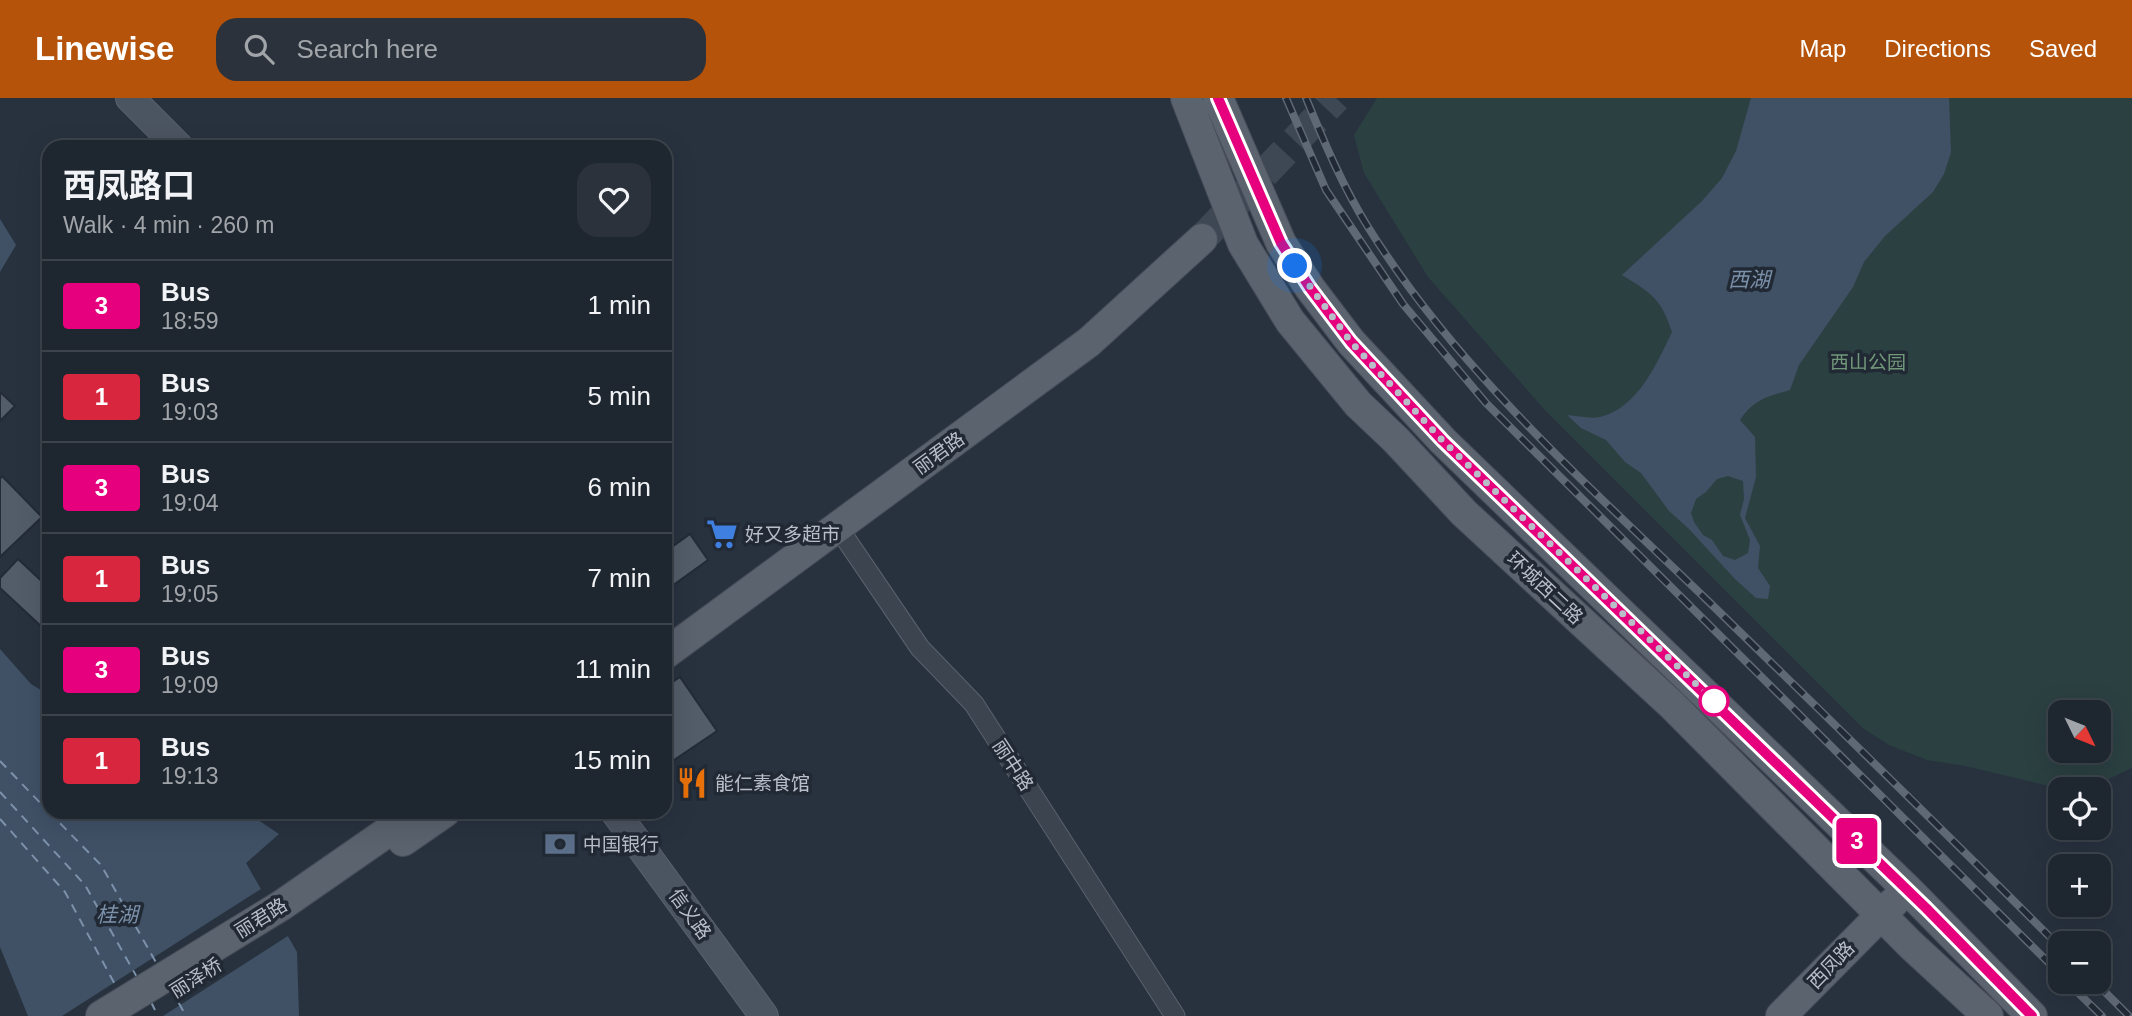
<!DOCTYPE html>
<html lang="en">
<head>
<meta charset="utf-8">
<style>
  body { margin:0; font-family:Arial,"Noto Sans SC",sans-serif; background:#2b323b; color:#f1f3f6; height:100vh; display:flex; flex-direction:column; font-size:26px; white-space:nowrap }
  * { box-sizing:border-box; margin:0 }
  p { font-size:23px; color:#a1a5aa }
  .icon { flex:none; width:38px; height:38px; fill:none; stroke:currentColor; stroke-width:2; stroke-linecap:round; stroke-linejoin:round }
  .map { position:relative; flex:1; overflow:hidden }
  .sheet { position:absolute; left:42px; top:42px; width:630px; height:679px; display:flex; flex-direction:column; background:#1e262f; border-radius:21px; box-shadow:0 7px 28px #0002,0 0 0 2px #3c434b }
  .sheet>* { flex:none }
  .badge { padding:0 14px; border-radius:5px; font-size:24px; line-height:46px }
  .needle { width:46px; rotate:133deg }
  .buttons { position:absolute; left:2048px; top:602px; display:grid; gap:14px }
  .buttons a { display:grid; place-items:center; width:63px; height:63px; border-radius:14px; background:#1e262f; box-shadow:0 7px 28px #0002,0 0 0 2px #3c434b; font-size:35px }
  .you { position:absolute; width:35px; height:35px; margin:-18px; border:5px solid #fff; border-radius:50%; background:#1a73e8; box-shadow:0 0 0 10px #1a73e833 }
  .map>.badge { position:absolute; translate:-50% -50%; box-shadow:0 0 0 4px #fff }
  .round { display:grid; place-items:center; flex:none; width:74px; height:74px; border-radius:21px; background:#2b323b }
  .head { display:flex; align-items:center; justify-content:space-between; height:119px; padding:0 21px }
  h1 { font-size:33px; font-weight:700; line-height:52px }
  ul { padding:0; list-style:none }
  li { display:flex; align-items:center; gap:21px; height:91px; padding:0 21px; border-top:2px solid #3c434b }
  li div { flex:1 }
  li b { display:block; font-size:26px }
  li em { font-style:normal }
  li .badge { min-width:77px; font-weight:700; text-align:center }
  header { display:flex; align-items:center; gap:42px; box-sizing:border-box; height:98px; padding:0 35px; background:#b45309; color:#fff }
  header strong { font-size:33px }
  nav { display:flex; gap:38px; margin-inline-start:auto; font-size:24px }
  .search { width:490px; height:63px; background:#2b323b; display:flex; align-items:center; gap:18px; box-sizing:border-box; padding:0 24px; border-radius:21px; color:#a1a5aa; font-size:26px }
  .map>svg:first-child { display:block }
</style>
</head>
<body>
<header>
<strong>Linewise</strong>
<div class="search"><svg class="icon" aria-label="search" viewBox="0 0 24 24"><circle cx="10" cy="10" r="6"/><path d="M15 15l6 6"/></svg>Search here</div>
<nav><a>Map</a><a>Directions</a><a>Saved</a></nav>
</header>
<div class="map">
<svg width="2132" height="918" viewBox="0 0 2132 918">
  <rect width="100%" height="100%" fill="#28323f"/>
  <path fill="#2b4041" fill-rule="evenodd" d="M1377,0H2132V670L2091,689L2062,691L1965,668L1927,662L1889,647L1864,631L1544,311L1428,179L1364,75L1354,37ZM2060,614H2098V653H2060Z"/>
  <path fill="#405166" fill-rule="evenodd" d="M1751,0H1949L1951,54L1944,76L1933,94L1885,138L1864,164L1853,189L1799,267L1790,292C1768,298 1753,302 1740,322L1755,339L1756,379L1745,420L1760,448L1758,470L1770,488L1768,501L1756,500L1736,482L1688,430L1669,413L1641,375L1625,364L1606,342L1581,330L1567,317C1577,318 1591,321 1600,319C1638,310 1657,265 1672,234C1661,200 1651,195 1622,177L1702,103L1722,80L1736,53ZM1728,378L1743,383L1744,401L1740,417L1750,442L1748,455L1735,462L1723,458L1712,442L1703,437L1694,424L1691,415L1696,401L1706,394L1717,381Z
    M0,121L16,147L0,174Z
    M0,551L31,586L49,597V714H246L279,736L246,765L297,854L299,918H28L0,849Z"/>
  <path fill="#28323f" d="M264,789L291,836L163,918H62Z"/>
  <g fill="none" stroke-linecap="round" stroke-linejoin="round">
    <path stroke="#7c91aa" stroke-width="2" stroke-dasharray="9 7" stroke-linecap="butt" d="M0,663L48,713
      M0,694L85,787L138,881
      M49,714L101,767L158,868
      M0,721L65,794L118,892
      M171,891L186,918
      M151,904L158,918"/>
  </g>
  <path fill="#525d69" stroke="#232b36" stroke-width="2" d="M0,294L15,308L0,323Z
    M2,378L42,419L0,459V381Z
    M690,436L708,462L665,493V454Z
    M18,461L49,490V524L43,530L0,490V480Z
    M680,579L717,633L674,662L665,649V589Z"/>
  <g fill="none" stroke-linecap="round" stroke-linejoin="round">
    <path stroke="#3e4754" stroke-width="30" stroke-dasharray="30 15" stroke-linecap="butt" d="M1202,141L1336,0"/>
    <defs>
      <path id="street" d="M837,428L920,550L974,606L1175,918"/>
      <path id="secondary" d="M130,0L179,49
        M615,714L764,918"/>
      <path id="primary" d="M1186,0L1243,146L1290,223L1358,306L1396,342L1464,415L1672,607L1911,847L1988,918
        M1218,0L1281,145L1310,190L1351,244L1443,343L1908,792L2032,918
        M665,556L1089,244L1202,141
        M403,743L445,714
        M101,918L282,807L416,714
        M1781,918L1894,804"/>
    </defs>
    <use href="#street" stroke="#5a626c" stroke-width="21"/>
    <use href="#secondary" stroke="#5a626c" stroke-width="30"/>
    <use href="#primary" stroke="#464d58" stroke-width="32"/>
    <use href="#street" stroke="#3c444f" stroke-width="19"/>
    <use href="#secondary" stroke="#4b5461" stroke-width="28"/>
    <use href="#primary" stroke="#5a636e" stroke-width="30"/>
    <defs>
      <path id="rail" d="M1286,0L1326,92L1403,206L1486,305L2060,876
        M1306,0C1324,44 1343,89 1368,129C1457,272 1587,386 1707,502C1825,617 1943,732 2060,849
        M2067,884L2102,918
        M2095,884L2129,918"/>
    </defs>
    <use href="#rail" stroke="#5f6975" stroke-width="8"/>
    <use href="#rail" stroke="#212934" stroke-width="5" stroke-dasharray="16" stroke-linecap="butt"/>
  </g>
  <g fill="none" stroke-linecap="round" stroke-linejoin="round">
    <defs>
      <path id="line" d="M1218,0L1281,145L1310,190L1351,244L1443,343L1926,810L2032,918"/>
    </defs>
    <use href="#line" stroke="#fff" stroke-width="16"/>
    <use href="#line" stroke="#e6007e" stroke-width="10"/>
    <path stroke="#b9bfc9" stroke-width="7" stroke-dasharray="0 12.6" d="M1295,168L1351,244L1443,343L1722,611L1714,603"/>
  </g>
  <defs>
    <symbol id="supermarket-bare" viewBox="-9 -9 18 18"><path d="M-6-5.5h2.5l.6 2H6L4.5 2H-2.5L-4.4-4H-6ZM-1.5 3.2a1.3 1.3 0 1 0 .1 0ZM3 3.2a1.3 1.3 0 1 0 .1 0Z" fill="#3f7fe0" stroke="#212934" stroke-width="2.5" paint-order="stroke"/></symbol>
    <symbol id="restaurant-bare" viewBox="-9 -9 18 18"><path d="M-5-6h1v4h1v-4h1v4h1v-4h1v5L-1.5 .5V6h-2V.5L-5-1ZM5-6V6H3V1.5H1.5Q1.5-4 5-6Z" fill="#e8710a" stroke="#212934" stroke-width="2.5" paint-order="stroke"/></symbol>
    <symbol id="bank-bare" viewBox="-9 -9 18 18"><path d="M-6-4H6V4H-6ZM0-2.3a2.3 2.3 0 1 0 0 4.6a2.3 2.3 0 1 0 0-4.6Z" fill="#5c6f8a" stroke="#212934" stroke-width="2.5" paint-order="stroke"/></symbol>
  </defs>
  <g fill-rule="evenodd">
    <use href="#supermarket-bare" x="700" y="414" width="44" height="44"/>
    <use href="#restaurant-bare" x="670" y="663" width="44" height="44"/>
    <use href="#bank-bare" x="538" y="724" width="44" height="44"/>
  </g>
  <circle fill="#fff" stroke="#e6007e" stroke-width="3.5" cx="1714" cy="603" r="14"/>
  <g text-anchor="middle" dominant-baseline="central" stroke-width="7" stroke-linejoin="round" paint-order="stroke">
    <g font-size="19" fill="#72987a" stroke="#212934">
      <text x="1868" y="264">西山公园</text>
    </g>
    <g font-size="19" fill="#b9bfc9" stroke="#212934">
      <text transform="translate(939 355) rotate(-36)">丽君路</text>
      <text transform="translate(1545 490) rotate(43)">环城西二路</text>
      <text transform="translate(1013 667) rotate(57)">丽中路</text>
      <text transform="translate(690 816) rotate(54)">信义路</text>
      <text transform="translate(261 820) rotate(-32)">丽君路</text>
      <text transform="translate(1831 867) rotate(-46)">西凤路</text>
      <text transform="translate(196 880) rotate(-32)">丽泽桥</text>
    </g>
    <g font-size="19" fill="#b9bfc9" stroke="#212934" text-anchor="start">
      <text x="745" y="436">好又多超市</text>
      <text x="715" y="685">能仁素食馆</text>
      <text x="583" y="746">中国银行</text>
    </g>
    <g font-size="21" font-style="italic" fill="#7c91aa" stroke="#212934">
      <text x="1749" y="181">西湖</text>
      <text x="117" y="816">桂湖</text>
    </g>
  </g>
</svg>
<div class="buttons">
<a><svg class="needle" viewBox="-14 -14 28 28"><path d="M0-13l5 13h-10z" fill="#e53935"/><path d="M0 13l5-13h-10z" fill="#a1a5aa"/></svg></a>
<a><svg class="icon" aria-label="locate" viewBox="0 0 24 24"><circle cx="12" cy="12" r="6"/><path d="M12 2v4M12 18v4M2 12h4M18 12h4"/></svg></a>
<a>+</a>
<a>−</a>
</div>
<div class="you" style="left:1295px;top:168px"></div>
<b class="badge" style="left:1857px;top:743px;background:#e6007e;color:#fff">3</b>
<section class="sheet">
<div class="head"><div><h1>西凤路口</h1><p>Walk · 4 min · 260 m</p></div><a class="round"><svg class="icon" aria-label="heart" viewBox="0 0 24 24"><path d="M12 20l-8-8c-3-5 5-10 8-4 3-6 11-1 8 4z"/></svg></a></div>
<ul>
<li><span class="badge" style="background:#e6007e;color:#fff">3</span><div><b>Bus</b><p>18:59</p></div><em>1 min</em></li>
<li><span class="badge" style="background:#d7263d;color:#fff">1</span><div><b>Bus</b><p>19:03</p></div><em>5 min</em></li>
<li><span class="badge" style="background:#e6007e;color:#fff">3</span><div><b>Bus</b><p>19:04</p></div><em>6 min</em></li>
<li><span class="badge" style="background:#d7263d;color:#fff">1</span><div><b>Bus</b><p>19:05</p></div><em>7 min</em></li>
<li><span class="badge" style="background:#e6007e;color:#fff">3</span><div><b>Bus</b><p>19:09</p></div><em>11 min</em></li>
<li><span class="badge" style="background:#d7263d;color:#fff">1</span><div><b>Bus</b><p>19:13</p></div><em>15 min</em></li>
</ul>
</section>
</div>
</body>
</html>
